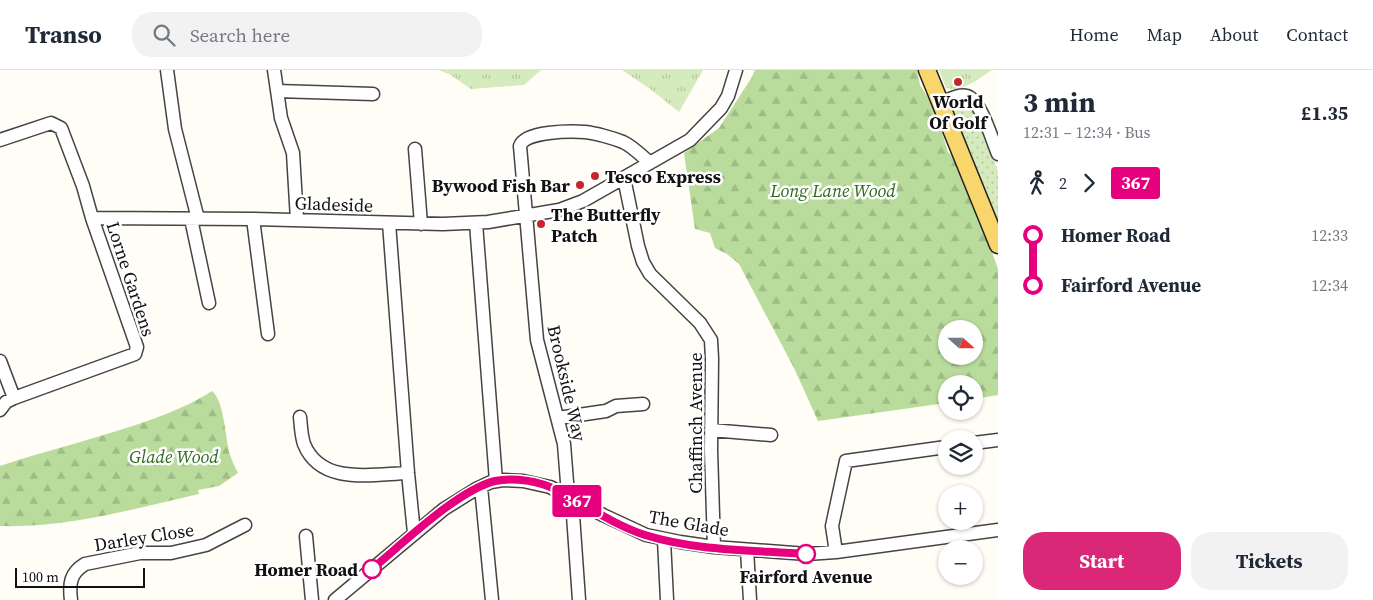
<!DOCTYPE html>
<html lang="en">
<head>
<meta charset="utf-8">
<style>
  body { margin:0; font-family:"Source Serif 4",serif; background:#f2f2f3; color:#1f2937; height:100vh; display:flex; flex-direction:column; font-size:19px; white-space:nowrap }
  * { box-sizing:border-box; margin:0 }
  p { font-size:16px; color:#747a83 }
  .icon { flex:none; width:28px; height:28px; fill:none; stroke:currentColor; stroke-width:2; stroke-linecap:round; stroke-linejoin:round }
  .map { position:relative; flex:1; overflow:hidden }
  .details { display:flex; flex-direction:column; background:#fff; width:375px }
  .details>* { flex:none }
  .badge { padding:0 10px; border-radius:4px; font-size:18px; line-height:32px }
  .needle { width:32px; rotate:111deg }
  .controls { position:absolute; left:938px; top:250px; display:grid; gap:10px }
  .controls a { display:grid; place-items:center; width:45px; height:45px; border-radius:50%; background:#fff; box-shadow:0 1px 4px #0004; font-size:25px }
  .scale { position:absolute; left:15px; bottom:12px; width:130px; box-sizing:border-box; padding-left:5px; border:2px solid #111; border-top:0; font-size:14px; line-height:18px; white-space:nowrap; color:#111; -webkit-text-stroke:4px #fff; paint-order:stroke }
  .map>.badge { position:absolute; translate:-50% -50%; box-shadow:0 0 0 2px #fff }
  .legs { display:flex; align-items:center; gap:8px; height:55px; padding:0 25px; font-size:16px }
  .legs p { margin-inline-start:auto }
  .head { display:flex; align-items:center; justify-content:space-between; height:85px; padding:0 25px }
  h1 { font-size:28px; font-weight:700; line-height:38px }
  .primary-button { display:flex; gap:10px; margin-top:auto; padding:10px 25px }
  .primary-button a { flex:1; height:58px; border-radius:20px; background:#db2777; color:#fff; font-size:20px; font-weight:700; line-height:58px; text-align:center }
  .primary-button a+a { background:#f2f2f3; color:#1f2937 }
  ul { padding:0 25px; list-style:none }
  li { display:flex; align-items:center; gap:18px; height:50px; font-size:19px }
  li i { display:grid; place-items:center; width:8px; height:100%; margin:0 6px; background:currentColor }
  li i::after { content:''; width:12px; height:12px; margin:-6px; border:4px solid; border-radius:50%; background:#fff }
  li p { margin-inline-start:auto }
  li:first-child i { background:linear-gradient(#0000 50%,currentColor 0) }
  li:last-child i { background:linear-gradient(currentColor 50%,#0000 0) }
  header { display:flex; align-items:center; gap:30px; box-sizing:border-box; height:70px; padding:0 25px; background:#fff; border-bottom:1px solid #e0e1e3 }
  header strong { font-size:24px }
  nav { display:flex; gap:28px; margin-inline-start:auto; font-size:18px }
  .search { width:350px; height:45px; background:#f2f2f3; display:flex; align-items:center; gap:12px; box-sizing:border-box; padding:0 18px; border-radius:20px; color:#747a83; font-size:19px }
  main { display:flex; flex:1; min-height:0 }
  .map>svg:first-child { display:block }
</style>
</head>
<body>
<header>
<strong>Transo</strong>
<div class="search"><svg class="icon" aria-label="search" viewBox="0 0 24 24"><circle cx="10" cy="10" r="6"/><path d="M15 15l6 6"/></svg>Search here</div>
<nav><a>Home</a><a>Map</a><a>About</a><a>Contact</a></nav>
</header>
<main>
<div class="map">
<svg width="998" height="530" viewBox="0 0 998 530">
  <defs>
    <pattern id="grass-dots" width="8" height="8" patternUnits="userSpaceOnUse" patternTransform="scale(1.25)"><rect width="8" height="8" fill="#d5ebbd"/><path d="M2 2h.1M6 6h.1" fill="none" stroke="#b6c8a1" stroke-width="1.8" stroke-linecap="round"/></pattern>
    <pattern id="forest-firs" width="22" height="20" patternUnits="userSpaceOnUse" patternTransform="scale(1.25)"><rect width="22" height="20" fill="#b9dc9c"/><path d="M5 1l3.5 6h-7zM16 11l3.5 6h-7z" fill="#9ebc85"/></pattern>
    <pattern id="park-tufts" width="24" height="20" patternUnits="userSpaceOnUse" patternTransform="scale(1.25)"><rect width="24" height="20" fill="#d5ebbd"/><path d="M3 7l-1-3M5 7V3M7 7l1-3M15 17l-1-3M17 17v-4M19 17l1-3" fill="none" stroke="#b6c8a1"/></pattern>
  </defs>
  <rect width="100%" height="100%" fill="#fffdf5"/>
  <path fill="url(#grass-dots)" d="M958,32H966L971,36L983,61L998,101V155L950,37Z"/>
  <path fill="url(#forest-firs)" fill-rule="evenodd" d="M755,0H917L920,15L934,37L948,82L960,93L998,199V325L974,329V314H946V333L818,351L794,298L739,194L727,184L715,178L710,163L695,159L684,83L719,58L752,7ZM946,259H974V286H946Z
    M212,321C225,332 225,369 230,385C232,391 235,397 238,403L219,416L198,420L199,424C133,439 68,458 0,456V396C51,379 103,367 153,349C174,341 194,333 212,321Z"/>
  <path fill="url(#park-tufts)" d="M438,0H541L524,15L471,19L449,4Z
    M622,0H703L679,42L650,19Z
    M939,0H992C979,8 963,23 946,18Z"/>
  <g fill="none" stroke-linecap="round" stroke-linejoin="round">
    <defs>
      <path id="minor" d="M167,0L175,59L198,149
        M274,0L281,48L293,83L297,150
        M277,21L373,24
        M941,33C949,30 958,24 967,26C981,30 992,70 998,84
        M0,70L51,53L61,58L83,116L92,148L253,149L443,154L488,152L559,140L583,131L690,70L721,38L728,26L736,0
        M415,79L421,154
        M624,108L638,176L643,192L650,204L700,253L711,270L712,289L711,380L714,477
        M191,149L209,233
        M253,149L268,264
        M389,153L408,403L414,463
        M476,153L496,411
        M0,291L14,328
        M0,340L6,332L14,328L135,284L137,277L92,148
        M300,347C301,356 301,365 304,374C321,416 373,404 408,403
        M558,348L606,341L616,336L643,334
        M711,360L771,365
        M974,373L998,370
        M481,417L492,530
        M306,466L312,530
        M664,470L667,530
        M747,480L750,530
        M836,482L832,456L846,391L946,377
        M71,530C69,514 70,503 85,494L140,483H171L206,475L245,455
        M335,530L444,439L476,419L491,412L503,410L523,411L550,417L603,445L646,465L680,472L714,477L807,484L836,482L998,460
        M579,530L573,445L567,412L564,374L537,270L520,76C525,61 570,61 585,62C595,63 613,68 623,72C632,76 642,86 650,93"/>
      <path id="major" d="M927,0L998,175"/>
    </defs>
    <use href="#minor" stroke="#444" stroke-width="15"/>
    <use href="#major" stroke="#222" stroke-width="19"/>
    <use href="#minor" stroke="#fff" stroke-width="12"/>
    <use href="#major" stroke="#f9d66b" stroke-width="16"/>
  </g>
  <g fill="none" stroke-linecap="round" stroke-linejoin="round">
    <defs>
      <path id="line-1" d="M372,499C402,474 458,420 495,411C514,407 539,411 557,420C586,435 614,455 645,465C696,481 753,480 806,484"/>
    </defs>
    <use href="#line-1" stroke="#fff" stroke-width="11"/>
    <use href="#line-1" stroke="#e6007e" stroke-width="8"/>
  </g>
  <g fill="#c4262e" stroke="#fff" stroke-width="2">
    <circle cx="958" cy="12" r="5"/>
    <circle cx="595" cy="106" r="5"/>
    <circle cx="580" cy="115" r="5"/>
    <circle cx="541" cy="154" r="5"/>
  </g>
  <g fill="#fff" stroke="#e6007e" stroke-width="2.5">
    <circle cx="806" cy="484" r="9"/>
    <circle cx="372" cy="499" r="9"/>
  </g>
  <g text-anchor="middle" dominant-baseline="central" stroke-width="5" stroke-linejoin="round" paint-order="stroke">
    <g font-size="18" font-weight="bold" fill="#111" stroke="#fff" text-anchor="start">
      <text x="958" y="31" text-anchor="middle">World<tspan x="958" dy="21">Of Golf</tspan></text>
      <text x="605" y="106">Tesco Express</text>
      <text x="570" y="115" text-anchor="end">Bywood Fish Bar</text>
      <text x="551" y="144">The Butterfly<tspan x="551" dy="21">Patch</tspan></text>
    </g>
    <g font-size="18" font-style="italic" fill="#2f6b1f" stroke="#fff">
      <text x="833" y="120">Long Lane Wood</text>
      <text x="174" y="386">Glade Wood</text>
    </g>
    <g font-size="18" fill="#111" stroke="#fff">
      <text transform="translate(334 134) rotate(2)">Gladeside</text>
      <text transform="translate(131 209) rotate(72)">Lorne Gardens</text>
      <text transform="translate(567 313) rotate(77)">Brookside Way</text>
      <text transform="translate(695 353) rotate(-90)">Chaffinch Avenue</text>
      <text transform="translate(689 453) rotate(10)">The Glade</text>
      <text transform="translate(144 467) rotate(-9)">Darley Close</text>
    </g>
    <g font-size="18" font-weight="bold" fill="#111" stroke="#fff" text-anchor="end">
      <text x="358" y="499">Homer Road</text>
      <text x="806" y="506" text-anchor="middle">Fairford Avenue</text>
    </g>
  </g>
</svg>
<div class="controls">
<a><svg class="needle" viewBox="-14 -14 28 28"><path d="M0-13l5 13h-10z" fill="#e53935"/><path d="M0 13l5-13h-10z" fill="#747a83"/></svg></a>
<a><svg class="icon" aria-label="locate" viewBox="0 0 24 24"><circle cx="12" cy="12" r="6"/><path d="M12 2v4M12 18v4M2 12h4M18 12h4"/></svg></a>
<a><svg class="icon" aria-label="layers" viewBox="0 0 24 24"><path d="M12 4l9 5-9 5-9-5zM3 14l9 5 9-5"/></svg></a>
<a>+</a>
<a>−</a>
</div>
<div class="scale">100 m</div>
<b class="badge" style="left:577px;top:431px;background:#e6007e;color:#fff">367</b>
</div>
<section class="details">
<div class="head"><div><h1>3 min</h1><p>12:31 – 12:34 · Bus</p></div><b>£1.35</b></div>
<div class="legs"><svg class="icon" aria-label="walk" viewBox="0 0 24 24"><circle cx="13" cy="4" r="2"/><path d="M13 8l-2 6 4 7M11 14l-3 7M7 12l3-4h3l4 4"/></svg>2<svg class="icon" aria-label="forward" viewBox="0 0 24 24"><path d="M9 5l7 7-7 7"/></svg><b class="badge" style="background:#e6007e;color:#fff">367</b></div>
<ul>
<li><i style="color:#e6007e"></i><b>Homer Road</b><p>12:33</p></li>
<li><i style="color:#e6007e"></i><b>Fairford Avenue</b><p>12:34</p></li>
</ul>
<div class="primary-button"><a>Start</a><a>Tickets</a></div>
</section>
</main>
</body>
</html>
